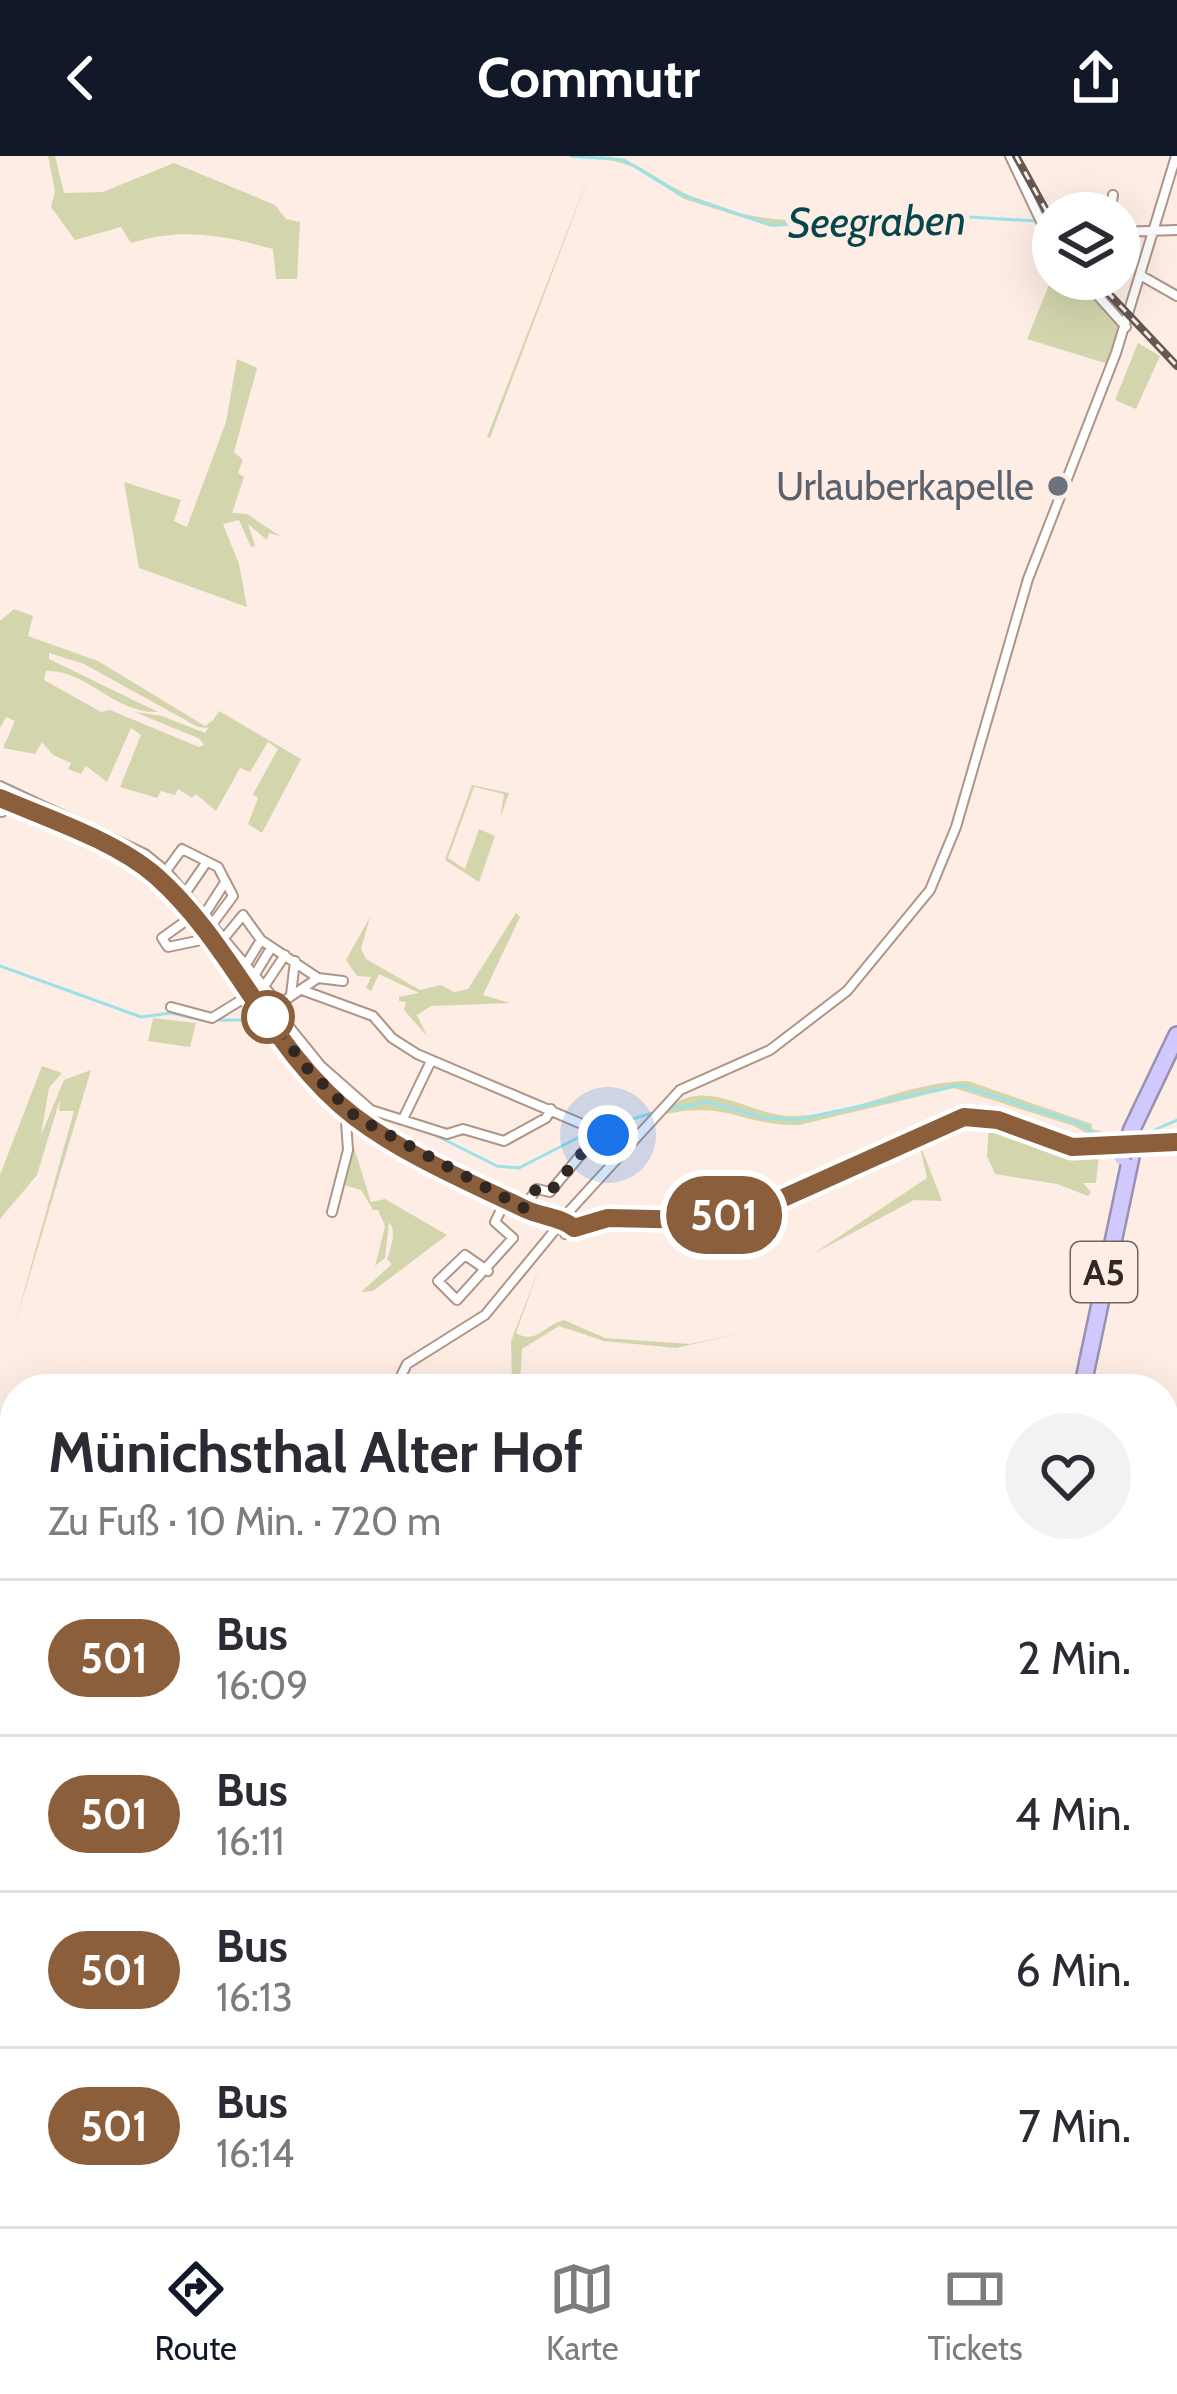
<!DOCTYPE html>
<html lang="de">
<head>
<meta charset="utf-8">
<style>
  body { margin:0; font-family:Cabin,sans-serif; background:#f2f2f3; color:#2b2b33; height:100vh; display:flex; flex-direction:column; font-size:45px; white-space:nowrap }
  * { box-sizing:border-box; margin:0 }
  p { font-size:39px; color:#7c7c81 }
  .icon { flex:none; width:66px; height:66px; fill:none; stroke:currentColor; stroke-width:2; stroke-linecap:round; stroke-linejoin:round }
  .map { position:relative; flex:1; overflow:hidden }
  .panel { position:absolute; left:0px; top:1218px; width:1179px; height:852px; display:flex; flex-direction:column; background:#fff; border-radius:48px 48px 0 0; box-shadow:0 12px 48px #0002 }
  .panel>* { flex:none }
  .badge { padding:0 24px; border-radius:39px; font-size:42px; line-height:78px }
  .fabs { position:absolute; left:1032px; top:36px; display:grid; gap:24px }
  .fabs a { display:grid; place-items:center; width:108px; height:108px; border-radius:50%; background:#fff; box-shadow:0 12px 48px #0002; font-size:60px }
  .you { position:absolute; width:60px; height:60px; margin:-30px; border:9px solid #fff; border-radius:50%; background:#1a73e8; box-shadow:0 0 0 18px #1a73e833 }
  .map>.badge { position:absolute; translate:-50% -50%; box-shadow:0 0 0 6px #fff }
  .round { display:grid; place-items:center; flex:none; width:126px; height:126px; border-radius:63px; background:#f2f2f3 }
  .headline { display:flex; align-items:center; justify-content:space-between; height:204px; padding:0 48px }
  h1 { font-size:57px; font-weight:800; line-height:90px }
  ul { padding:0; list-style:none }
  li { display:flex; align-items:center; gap:36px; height:156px; padding:0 48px; border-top:3px solid #e1e1e2 }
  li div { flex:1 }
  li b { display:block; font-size:45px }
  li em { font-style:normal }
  li .badge { min-width:132px; font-weight:700; text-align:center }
  header { display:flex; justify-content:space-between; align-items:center; height:156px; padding:0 48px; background:#111827; color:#fff; font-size:54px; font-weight:800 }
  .menu { display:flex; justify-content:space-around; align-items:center; height:168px; border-top:3px solid #e1e1e2; background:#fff; font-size:33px; color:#7c7c81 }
  .menu a { display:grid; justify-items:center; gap:6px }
  .menu .on { color:#111827 }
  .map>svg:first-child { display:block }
</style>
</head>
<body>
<header><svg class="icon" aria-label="back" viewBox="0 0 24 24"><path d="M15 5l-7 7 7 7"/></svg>Commutr<svg class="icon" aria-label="share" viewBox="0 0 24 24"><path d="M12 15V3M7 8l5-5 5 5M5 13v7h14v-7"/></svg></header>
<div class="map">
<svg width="1177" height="2070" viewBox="0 0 1177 2070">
  <rect width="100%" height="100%" fill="#fdede5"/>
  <path fill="#d3d6ad" d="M48,0H55L64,37L103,36L174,7L275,49L286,63L300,66L297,123H276L273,93C222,79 182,71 131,87L121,71L75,84L51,51L55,35Z
    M597,0C630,0 646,16 673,31C723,59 780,70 836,61L837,66L773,71L684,43L634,11Z
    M593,9L490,282L487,281Z
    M1053,119L1079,123L1122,172L1108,208L1027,183Z
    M1138,187L1160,200L1136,253L1115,244Z
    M237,203L257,212L234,296L243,304L238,317L244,321L232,357L247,358L280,380L269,377L267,384L248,368L255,390L251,391L239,364L223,368L239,408L247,451L139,412L124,326L181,344L174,365L187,371L226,266Z
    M14,453L33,460L28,480L98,505L205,570L213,564L210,572L198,571L84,508L49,497V503L158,556C115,558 86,513 46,515L44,524L101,556L110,554L199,591L204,589L200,583L135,556L162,560L205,577L219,555L301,603L262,677L248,668L258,642L253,638L278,593L268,586L250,616L240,612L216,655L196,638L192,642L178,633L175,639L161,635L157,642L120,631L141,579L131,572L107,626L86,610L81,618L68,613L71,607L53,599L42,586L35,598L3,592L15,565L6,561L0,572V465Z
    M472,629L509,637L500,663L504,638L474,631L448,702L465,713L479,673L495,680L479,726L445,704Z
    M516,757L520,761L483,839L510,847L431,850L417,859L427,880L404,854L406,846L399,845V841L419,837L379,818L371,835L366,832L371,821L357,820L346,804L370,761L361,793L366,803L420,834L441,829L454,836L468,833Z
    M153,862L196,867L190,891L148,885Z
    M42,910L62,917L49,932L41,979L64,924L91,914L15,1168L74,955H59L60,943L37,1019L0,1063V1019Z
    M968,925L1092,968V973L1121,981L1119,987H1103L1074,970L954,932L799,969C740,970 729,944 662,959C701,915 745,959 792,960C852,960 908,925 968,925Z
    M989,967L1067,995L1099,998L1096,1027H1083L1091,1036L1088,1040L1057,1028L995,1018L987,1000Z
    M350,979L371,1046L385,1043L447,1079L373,1135L361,1136L392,1108L387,1103C391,1091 397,1076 389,1066L385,1102L375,1110L385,1070L378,1054H373L361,1034L340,1028Z
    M919,986L942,1045L914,1044L813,1098L927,1022Z
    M540,1110L516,1177C537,1189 544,1169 564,1164L605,1182L690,1188L743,1177L676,1192L604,1185L559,1170L522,1193L520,1226H512L511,1185Z"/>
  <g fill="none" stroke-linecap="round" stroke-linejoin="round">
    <path stroke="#9be2e8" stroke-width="3" d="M571,0L624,4L680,38L770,69L918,58L1053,66
      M1145,71L1177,70
      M0,637L26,647
      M84,673L142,703L176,733
      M213,776L269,850
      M0,810L141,861L171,857L202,864H270
      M275,858C301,894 339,957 388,963
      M668,953L708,946L761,961L795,964L960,929L1081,968L1100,981L1120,983
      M431,977L497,1010L519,1012L589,976L659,955
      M1136,982L1177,964"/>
    <defs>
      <path id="minor" d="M1010,0L1053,91
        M1110,57L1113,39
        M1119,76L1177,74
        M1140,119L1177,140
        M1083,123L1126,171
        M0,630L145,698L166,715L283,853L287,868L321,910L371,954L447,978L463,973L504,985L546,962L551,953
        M0,642L50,660L153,717L194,759L307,912L352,958L523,1052L584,1071
        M0,654L2,656
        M166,715L182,693L218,711L233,740L213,767
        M186,736L206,707
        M206,756L224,728
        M194,759L162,782L168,791L211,782
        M224,782L243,759L261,784L318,822
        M245,810L261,784
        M254,820L271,792
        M318,822L343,825
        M263,832L285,799
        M302,834L373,860L392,882L417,898L589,971
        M291,839L295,805
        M171,851L212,862L251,838
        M266,857L318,822
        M404,961L431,905
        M523,1052L537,1033L550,1036L592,985L608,979
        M332,1056L348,994L345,952
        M562,1063L680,934L770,894L847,835L930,734L956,671L1028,423L1116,197L1176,0
        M565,1078L608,1062L699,1064L772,1047L964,961L998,964L1072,991L1177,986
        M488,1115L465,1099L438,1125L457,1144L513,1082L495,1066L506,1043
        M412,1233L402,1218L407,1208L485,1159L555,1074
        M435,1233L482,1224L503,1233
        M204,2070L207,2055
        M232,2070L235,2055"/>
      <path id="major" d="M1164,1858L1177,1864"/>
      <path id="highway" d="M1132,973L1177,879
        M1082,1233L1131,1001
        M889,2070L894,2055"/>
    </defs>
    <use href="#minor" stroke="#ae9588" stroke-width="12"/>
    <use href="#major" stroke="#9991b1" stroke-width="16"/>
    <use href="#highway" stroke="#9991b1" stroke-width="20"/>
    <use href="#minor" stroke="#fff" stroke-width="8"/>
    <use href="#major" stroke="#e3dffe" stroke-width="12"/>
    <use href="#highway" stroke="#d1c9fd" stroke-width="15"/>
    <defs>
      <path id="rail" d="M1016,0L1053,67
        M1095,123L1177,210"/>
    </defs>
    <use href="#rail" stroke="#645853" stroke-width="8"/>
    <use href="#rail" stroke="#fdede5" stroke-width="3" stroke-dasharray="9" stroke-linecap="butt"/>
    <defs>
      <path id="highway-bridge" d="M1122,1001L1132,973"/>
    </defs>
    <use href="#highway-bridge" stroke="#9991b1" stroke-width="20" stroke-linecap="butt"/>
    <use href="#highway-bridge" stroke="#d1c9fd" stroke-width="15"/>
  </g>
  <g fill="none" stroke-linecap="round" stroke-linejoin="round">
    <defs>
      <path id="line" d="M0,642C49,663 116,685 156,720C234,789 271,897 355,961C405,999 469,1026 525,1053C542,1061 562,1061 574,1072L608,1062L699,1064L772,1047L964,961L998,964L1072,991L1177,986"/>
    </defs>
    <use href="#line" stroke="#fff" stroke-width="27"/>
    <use href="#line" stroke="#8b5e3c" stroke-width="18"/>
    <path stroke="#322823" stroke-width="12" stroke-dasharray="0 21.6" d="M268,861L307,912L356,961L524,1052L536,1033L550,1036L592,985L608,979"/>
  </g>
  <circle fill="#6b7280" stroke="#fdede5" stroke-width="4.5" cx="1058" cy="330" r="12"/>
  <circle fill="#fff" stroke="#8b5e3c" stroke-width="6" cx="268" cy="861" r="24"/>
  <g text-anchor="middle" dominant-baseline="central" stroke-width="12" stroke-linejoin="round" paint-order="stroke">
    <rect fill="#fdede5" stroke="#6f635d" stroke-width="3" x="1071" y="1086" width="66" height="60" rx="9"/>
    <g font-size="36" font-weight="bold" fill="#322823">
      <text x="1104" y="1116">A5</text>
    </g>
    <g font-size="39" fill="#5b616d" stroke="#fdede5" text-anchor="end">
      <text x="1034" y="330">Urlauberkapelle</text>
    </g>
    <g font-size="42" font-style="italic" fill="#03464b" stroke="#fdede5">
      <text transform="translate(877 65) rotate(-1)">Seegraben</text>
    </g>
  </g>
</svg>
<div class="fabs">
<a><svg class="icon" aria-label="layers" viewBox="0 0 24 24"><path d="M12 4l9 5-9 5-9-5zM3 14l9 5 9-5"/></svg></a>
</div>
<div class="you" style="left:608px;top:979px"></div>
<b class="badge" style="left:724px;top:1059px;background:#8b5e3c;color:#fff">501</b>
<section class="panel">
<div class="headline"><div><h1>Münichsthal Alter Hof</h1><p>Zu Fuß · 10 Min. · 720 m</p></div><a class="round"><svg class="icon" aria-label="heart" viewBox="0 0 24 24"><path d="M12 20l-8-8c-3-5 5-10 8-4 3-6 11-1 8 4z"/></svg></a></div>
<ul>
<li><span class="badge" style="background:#8b5e3c;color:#fff">501</span><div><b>Bus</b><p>16:09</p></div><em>2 Min.</em></li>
<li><span class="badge" style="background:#8b5e3c;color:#fff">501</span><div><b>Bus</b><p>16:11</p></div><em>4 Min.</em></li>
<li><span class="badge" style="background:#8b5e3c;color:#fff">501</span><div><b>Bus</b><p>16:13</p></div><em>6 Min.</em></li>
<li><span class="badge" style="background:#8b5e3c;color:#fff">501</span><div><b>Bus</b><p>16:14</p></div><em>7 Min.</em></li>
</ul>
</section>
</div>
<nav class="menu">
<a class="on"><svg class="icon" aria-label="directions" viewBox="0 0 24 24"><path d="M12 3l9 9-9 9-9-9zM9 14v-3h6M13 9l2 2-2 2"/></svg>Route</a>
<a><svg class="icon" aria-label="map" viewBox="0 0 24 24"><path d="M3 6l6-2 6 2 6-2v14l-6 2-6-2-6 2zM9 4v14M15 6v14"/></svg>Karte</a>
<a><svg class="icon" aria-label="tickets" viewBox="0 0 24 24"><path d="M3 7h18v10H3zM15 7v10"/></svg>Tickets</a>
</nav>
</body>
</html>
